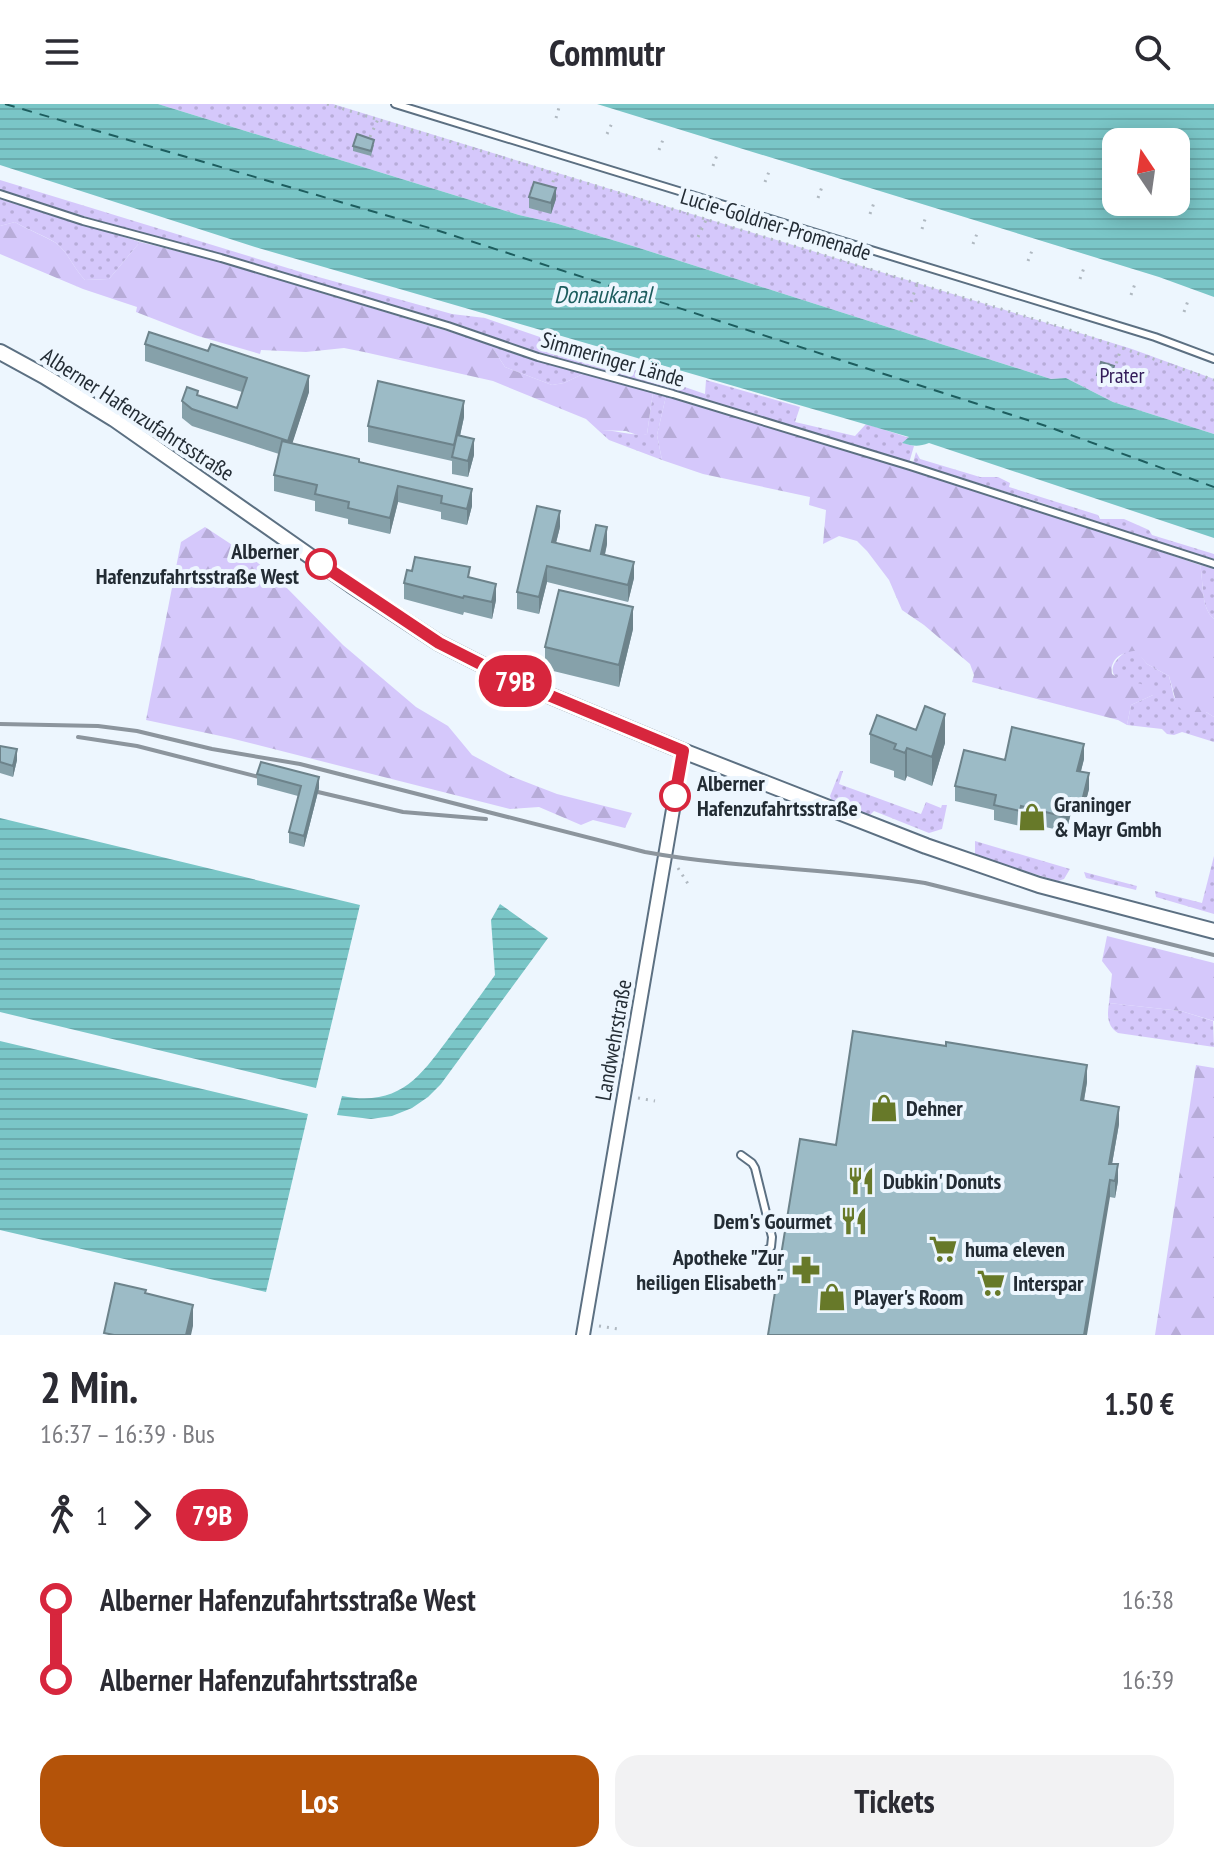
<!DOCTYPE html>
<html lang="de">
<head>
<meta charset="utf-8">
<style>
  body { margin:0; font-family:"PT Sans Narrow",sans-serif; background:#f2f2f3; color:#2b2b33; height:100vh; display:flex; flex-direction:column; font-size:30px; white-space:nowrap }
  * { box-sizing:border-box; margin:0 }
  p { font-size:26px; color:#7c7c81 }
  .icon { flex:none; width:44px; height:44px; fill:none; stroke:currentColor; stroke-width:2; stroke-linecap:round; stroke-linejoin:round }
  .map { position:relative; height:1231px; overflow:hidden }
  .panel { display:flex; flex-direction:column; background:#fff; flex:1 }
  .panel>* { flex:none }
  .badge { padding:0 16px; border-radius:26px; font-size:28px; line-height:52px }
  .needle { width:52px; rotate:347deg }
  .fabs { position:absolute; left:1102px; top:24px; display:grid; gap:16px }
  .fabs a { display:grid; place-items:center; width:88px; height:88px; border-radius:16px; background:#fff; box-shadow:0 4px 20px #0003; font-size:40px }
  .map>.badge { position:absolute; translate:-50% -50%; box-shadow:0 0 0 4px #fff }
  .legs { display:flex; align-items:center; gap:12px; height:88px; padding:0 40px; font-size:26px }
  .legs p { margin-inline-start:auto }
  .summary { display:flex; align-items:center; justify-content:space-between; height:136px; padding:0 40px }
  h1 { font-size:44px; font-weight:700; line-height:60px }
  .cta { display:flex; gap:16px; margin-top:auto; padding:16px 40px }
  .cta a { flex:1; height:92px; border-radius:24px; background:#b45309; color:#fff; font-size:32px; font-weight:700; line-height:92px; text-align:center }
  .cta a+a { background:#f2f2f3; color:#2b2b33 }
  ul { padding:0 40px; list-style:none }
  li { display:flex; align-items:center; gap:28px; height:80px; font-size:30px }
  li i { display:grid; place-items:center; width:12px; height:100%; margin:0 10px; background:currentColor }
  li i::after { content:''; width:20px; height:20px; margin:-10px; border:6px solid; border-radius:50%; background:#fff }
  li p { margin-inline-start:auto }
  li:first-child i { background:linear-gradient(#0000 50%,currentColor 0) }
  li:last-child i { background:linear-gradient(currentColor 50%,#0000 0) }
  header { display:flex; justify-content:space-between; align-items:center; height:104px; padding:0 40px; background:#fff; font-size:36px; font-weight:700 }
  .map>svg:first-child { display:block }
</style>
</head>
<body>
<header><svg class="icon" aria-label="menu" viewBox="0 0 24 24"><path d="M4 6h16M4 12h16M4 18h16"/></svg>Commutr<svg class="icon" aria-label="search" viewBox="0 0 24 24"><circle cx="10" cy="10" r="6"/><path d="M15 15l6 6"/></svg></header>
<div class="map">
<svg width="1214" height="1231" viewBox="0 0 1214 1231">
  <defs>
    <pattern id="grass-dots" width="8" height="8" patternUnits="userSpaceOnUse" patternTransform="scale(2)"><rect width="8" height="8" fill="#d5c8fb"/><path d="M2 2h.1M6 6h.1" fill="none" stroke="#b7acd8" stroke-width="1.8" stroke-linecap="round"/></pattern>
    <pattern id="forest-firs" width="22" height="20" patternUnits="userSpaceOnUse" patternTransform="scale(2)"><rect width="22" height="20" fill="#d5c8fb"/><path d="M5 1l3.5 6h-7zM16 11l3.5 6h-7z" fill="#b7acd8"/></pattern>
    <pattern id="water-rules" width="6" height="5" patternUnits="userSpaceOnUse" patternTransform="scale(2)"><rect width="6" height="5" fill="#7ac6c7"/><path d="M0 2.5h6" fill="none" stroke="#69aaac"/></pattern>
  </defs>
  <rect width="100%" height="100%" fill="#edf6fe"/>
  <path fill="url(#grass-dots)" d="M158,0H333L1132,245L1214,275V330L1113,298L1066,274L1051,275L636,143L555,119L519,111Z
    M0,76L304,169L452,210L485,214L705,290L706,276L800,303L795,318L855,332L866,320L910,334L903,339L914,342L909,359L590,262C572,258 554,255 537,249C508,240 480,227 451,218C300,174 149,134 0,86Z
    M0,95L140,138L109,175L85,176C74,165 68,148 56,139C46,132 28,126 15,118L0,122Z
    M490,240L529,254L585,269L564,279L552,281L505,263Z
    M653,288L666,292L657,331L662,356L609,336L598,326C613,325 635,333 647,330Z
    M916,348L920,355L980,373H998L1010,379L1009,383L1098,411L1100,415H1124L1149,426L1152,431L1214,450V457L1042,399L913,359Z
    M1200,461L1214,465V515C1200,503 1204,478 1200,461Z
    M1127,547H1137L1147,560L1169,572L1174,593L1184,607L1206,608L1214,613V638L1182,628L1174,631L1167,630L1162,625L1127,621L1131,601L1153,591L1139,580C1112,580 1102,564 1127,547Z
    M840,667H843L839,680L921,710L926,698L941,704L942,701H947L942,725L929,729L874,707L870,711L832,697L830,692Z
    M975,737L1070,765L1064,775L1058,777L975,752Z
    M1214,752V810L1156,793L1155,787L1202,799Z
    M1084,768L1137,782L1136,786L1086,774Z
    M1109,899L1181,907L1213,917L1214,943L1118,929C1107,922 1107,911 1109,899Z"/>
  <path fill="url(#forest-firs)" d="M15,118C28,126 45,132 56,139C68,148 74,165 85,176L109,175L140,138L214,156L490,240L505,263L552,281L564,279L585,269L653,288L647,330L640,332L626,327L598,326L586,315L493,277L364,248L344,244L306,248L261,246L260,250L198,232L136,208L137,203L83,185L0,150V122Z
    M666,292L1014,398L1200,461C1204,478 1200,503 1214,515V613L1206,608H1184L1177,601L1169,572L1147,560L1136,547C1123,547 1109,555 1112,570C1125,580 1144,577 1156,587L1153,591L1131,601L1127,621L1118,616L972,578L974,571L970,560L924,521L902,506L889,476L867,447L857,437L839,432L823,440L826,406L809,401L810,393L703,370L662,356L657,331Z
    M205,423L252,454L280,477L343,541L416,603L448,622L472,651L513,673L557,690L632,709L625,724L593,716L581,721L539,703L510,705L230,634L146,616L181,438Z
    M1107,832L1214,859V917L1181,907L1109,899L1112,870L1102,857Z
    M1196,961L1214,964V1231H1155Z"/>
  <path fill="url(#water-rules)" fill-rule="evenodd" d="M0,0H158L519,111L555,119L636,143L1051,275L1066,274L1113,298L1214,330V434L929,339C918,343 913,342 902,339L909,333L255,143L0,61Z
    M597,0H1214V193L1159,173ZM1116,38H1176V98H1116Z
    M0,714L360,801L316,984L0,908Z
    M500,800L548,834L441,980L428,993L412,1004L392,1012L371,1015L337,1011L342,992C400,1003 420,973 451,931C466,911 481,891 495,871L491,816Z
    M0,937L308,1010L266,1188L0,1126Z"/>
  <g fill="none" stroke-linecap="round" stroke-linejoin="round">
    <path stroke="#1d5d5e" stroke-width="2" stroke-dasharray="10 8" stroke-linecap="butt" d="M5,0L433,125L1046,322L1214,383"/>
    <defs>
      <path id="service" d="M395,0L1155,233L1214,255
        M0,90L83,117L221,154L448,222L538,253L673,290L910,362L1214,460
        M741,1051L752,1059L755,1064L772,1133L771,1143L763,1149"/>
      <path id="minor" d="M583,1231L683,647"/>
      <path id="tertiary" d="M0,248L44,272L114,315L351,481L439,539L510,575L683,647L926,742L1039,781L1214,827"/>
    </defs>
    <use href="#service" stroke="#5c7082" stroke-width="10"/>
    <use href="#minor" stroke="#5c7082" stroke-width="16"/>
    <use href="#tertiary" stroke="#5c7082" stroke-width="18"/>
    <path stroke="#b0b9c1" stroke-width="3" stroke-dasharray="2 6" stroke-linecap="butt" d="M327,0L1067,225L1214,276
      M556,14L560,0
      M607,30L613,17
      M370,33L378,15
      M659,46L664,33
      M713,62L718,48
      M765,78L770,65
      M551,86L555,70
      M818,94L823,80
      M870,110L875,96
      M922,125L926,112
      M698,133L706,116
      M973,140L978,127
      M1028,157L1033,144
      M1080,175L1085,161
      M1131,191L1136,177
      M911,198L917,180
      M1184,208L1189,194
      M1114,267L1121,244
      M678,764L690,783
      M638,994L655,997
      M599,1222L618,1225"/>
    <use href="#service" stroke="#fff" stroke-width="6"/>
    <use href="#minor" stroke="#fff" stroke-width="12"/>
    <use href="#tertiary" stroke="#fff" stroke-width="14"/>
    <path stroke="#8c959d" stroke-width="4" d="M0,620L98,622L137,627L212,645L300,660L645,748C738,765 832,764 925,779L1214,851
      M78,633L137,642L259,673
      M318,688L403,708L486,715"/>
  </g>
  <path fill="#86a1aa" d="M374,41L371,52L353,47V42Z
    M529,93L556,95L551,110L529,104Z
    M145,240L309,288L292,339L359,358L472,402L467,421L441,415V408L398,398L390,430L348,420V415L315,407V397L274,387V371L279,350L192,322L182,314V297L198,291L237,304L242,288L145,257Z
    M1114,267L1110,280L1097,276V271Z
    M464,313L460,332L474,351L468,373L452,370V357L368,338V322Z
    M560,423L556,439L590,447L607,440L605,451L634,474L628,498L547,478L539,510L517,505V488Z
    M470,474L496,496L492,515L464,508L463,511L404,495V479Z
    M633,525L619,583L545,565V543Z
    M870,630L945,639L932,682L907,672L905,677L894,673V667L870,659Z
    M0,642L17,656L13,673L0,669Z
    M1084,655L1081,667L1089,685L1082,712L1071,709L1066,728L1021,717L1020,722L994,716V706L955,697V682L1005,656Z
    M257,670L319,684L304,743L289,739V728L298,692L257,681Z
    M1087,978L1084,997L1119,1020L1112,1060L1118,1077L1115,1094L836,1041Z"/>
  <path fill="#6d838b" d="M556,84V95L551,110V99Z
    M309,272V288L288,353V337Z
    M464,297V313L455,354L454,341Z
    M474,335V351L468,373V357Z
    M398,382V398L390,430V414Z
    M472,385V402L467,421V405Z
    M560,407V423L552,454V438Z
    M607,423V440L601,466V450Z
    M634,458V474L628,498V481Z
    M547,462V478L539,510V493Z
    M496,480V496L492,515V498Z
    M633,503V525L619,583V561Z
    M945,610V639L932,682V653Z
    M1084,640V655L1077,682V667Z
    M907,644V672L905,677V649Z
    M17,645V656L13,673V662Z
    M1089,669V685L1082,712V697Z
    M319,673V684L304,743V732Z
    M1071,694V709L1066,728V713Z
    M1087,961V978L1081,1013V996Z
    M1119,1003V1020L1109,1077V1060Z
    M1118,1060V1077L1115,1094V1077Z
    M1110,1076V1093L1087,1231H1084Z
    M193,1201V1222L191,1231H186Z"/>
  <path fill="#9cbbc6" stroke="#6d838b" stroke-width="2" d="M357,30L374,36L371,47L353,42Z
    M534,78L556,84L551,99L529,93Z
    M149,228L208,247L211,240L309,272L288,337L192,305L182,297L187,283L198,287L197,291L237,304L247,274L145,240Z
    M1101,258L1114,262L1110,275L1097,271Z
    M378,277L464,297L454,341L368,322Z
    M457,331L474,335L468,357L452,353Z
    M282,337L359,355V358L472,385L467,405L441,399L442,392L398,382L390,414L348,404L349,398L315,390L317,381L274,371Z
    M537,402L560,407L552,438L590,447L596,421L607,423L601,450L634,458L628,481L547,462L539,493L517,488Z
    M415,453L470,463L468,473L496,480L492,498L464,492L463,494L404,479L407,466L412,467Z
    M559,486L633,503L619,561L545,543Z
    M925,602L945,610L932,653L907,644L905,649L894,645L896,640L870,630L877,611L916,626Z
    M1012,623L1084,640L1077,667L1089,669L1082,697L1071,694L1066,713L1021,702L1020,707L994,701L996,691L955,682L964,646L1005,656Z
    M0,642L17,645L13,662L0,658Z
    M261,658L319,673L304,732L289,728L301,682L257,670Z
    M853,927L946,942V938L1087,961L1081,996L1119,1003L1109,1060H1118L1115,1077L1110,1076L1084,1231H768L800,1035L836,1041Z
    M115,1179L146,1186L145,1189L193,1201L186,1231H114L104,1229Z"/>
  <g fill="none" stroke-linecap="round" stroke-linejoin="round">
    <defs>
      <path id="line-1" d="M321,460L439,539L510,575L683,647L675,692"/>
    </defs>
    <use href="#line-1" stroke="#fff" stroke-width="18"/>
    <use href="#line-1" stroke="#d7263d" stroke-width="12"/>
  </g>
  <defs>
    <symbol id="shop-bare" viewBox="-9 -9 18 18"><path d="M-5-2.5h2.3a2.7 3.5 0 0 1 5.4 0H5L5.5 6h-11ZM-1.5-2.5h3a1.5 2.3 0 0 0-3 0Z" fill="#677929" stroke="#edf6fe" stroke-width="2.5" paint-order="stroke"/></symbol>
    <symbol id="restaurant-bare" viewBox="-9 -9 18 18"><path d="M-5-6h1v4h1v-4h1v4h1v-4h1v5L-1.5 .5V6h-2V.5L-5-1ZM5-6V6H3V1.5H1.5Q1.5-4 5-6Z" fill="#677929" stroke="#edf6fe" stroke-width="2.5" paint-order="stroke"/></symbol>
    <symbol id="supermarket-bare" viewBox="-9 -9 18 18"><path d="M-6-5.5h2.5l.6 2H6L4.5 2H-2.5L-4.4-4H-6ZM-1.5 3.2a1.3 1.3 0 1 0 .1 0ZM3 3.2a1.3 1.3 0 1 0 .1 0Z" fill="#677929" stroke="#edf6fe" stroke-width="2.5" paint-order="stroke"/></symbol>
    <symbol id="pharmacy-bare" viewBox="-9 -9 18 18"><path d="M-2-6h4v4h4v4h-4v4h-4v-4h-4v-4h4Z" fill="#677929" stroke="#edf6fe" stroke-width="2.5" paint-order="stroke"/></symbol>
  </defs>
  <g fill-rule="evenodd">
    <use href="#shop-bare" x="1012" y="693" width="40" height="40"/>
    <use href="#shop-bare" x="864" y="984" width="40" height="40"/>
    <use href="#restaurant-bare" x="841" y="1057" width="40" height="40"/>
    <use href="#restaurant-bare" x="834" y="1097" width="40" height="40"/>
    <use href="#supermarket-bare" x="923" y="1125" width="40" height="40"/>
    <use href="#pharmacy-bare" x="786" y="1146" width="40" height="40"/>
    <use href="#supermarket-bare" x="971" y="1159" width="40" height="40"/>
    <use href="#shop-bare" x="812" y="1173" width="40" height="40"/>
  </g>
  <g fill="#fff" stroke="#d7263d" stroke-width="4">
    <circle cx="321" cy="460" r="14"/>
    <circle cx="675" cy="692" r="14"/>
  </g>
  <g text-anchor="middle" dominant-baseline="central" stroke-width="8" stroke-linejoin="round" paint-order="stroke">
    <g font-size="22" fill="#232c34" stroke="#edf6fe">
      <text transform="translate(776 120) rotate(17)">Lucie-Goldner-Promenade</text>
      <text transform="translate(613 255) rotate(16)">Simmeringer Lände</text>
      <text transform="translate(138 310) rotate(33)">Alberner Hafenzufahrtsstraße</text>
      <text transform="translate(613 936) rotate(-80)">Landwehrstraße</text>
    </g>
    <g font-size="22" fill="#331c5a" stroke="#edf6fe">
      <text x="1122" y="271">Prater</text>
    </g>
    <g font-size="22" font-weight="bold" fill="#232c34" stroke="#edf6fe" text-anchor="end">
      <text x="299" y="447">Alberner<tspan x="299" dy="25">Hafenzufahrtsstraße West</tspan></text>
      <text x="697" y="679" text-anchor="start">Alberner<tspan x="697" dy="25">Hafenzufahrtsstraße</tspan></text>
    </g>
    <g font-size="22" font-weight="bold" fill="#232c34" stroke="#edf6fe" text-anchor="start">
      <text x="1054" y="700">Graninger<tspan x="1054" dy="25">&amp; Mayr Gmbh</tspan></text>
      <text x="906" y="1004">Dehner</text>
      <text x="883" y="1077">Dubkin' Donuts</text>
      <text x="832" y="1117" text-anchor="end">Dem's Gourmet</text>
      <text x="965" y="1145">huma eleven</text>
      <text x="784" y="1153" text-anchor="end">Apotheke "Zur<tspan x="784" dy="25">heiligen Elisabeth"</tspan></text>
      <text x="1013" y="1179">Interspar</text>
      <text x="854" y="1193">Player's Room</text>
    </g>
    <g font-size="24" font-style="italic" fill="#1d5d5e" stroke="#edf6fe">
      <text x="603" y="190">Donaukanal</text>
    </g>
  </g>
</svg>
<div class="fabs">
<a><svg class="needle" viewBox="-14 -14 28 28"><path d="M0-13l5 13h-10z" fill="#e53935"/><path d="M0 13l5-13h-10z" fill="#7c7c81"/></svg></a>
</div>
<b class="badge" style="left:515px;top:577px;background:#d7263d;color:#fff">79B</b>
</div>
<section class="panel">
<div class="summary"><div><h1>2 Min.</h1><p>16:37 – 16:39 · Bus</p></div><b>1.50 €</b></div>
<div class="legs"><svg class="icon" aria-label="walk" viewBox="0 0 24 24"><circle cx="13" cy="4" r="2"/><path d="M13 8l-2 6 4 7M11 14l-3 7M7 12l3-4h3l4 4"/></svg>1<svg class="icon" aria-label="forward" viewBox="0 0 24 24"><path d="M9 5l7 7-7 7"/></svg><b class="badge" style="background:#d7263d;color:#fff">79B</b></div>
<ul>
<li><i style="color:#d7263d"></i><b>Alberner Hafenzufahrtsstraße West</b><p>16:38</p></li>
<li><i style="color:#d7263d"></i><b>Alberner Hafenzufahrtsstraße</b><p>16:39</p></li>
</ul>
<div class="cta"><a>Los</a><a>Tickets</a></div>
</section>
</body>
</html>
